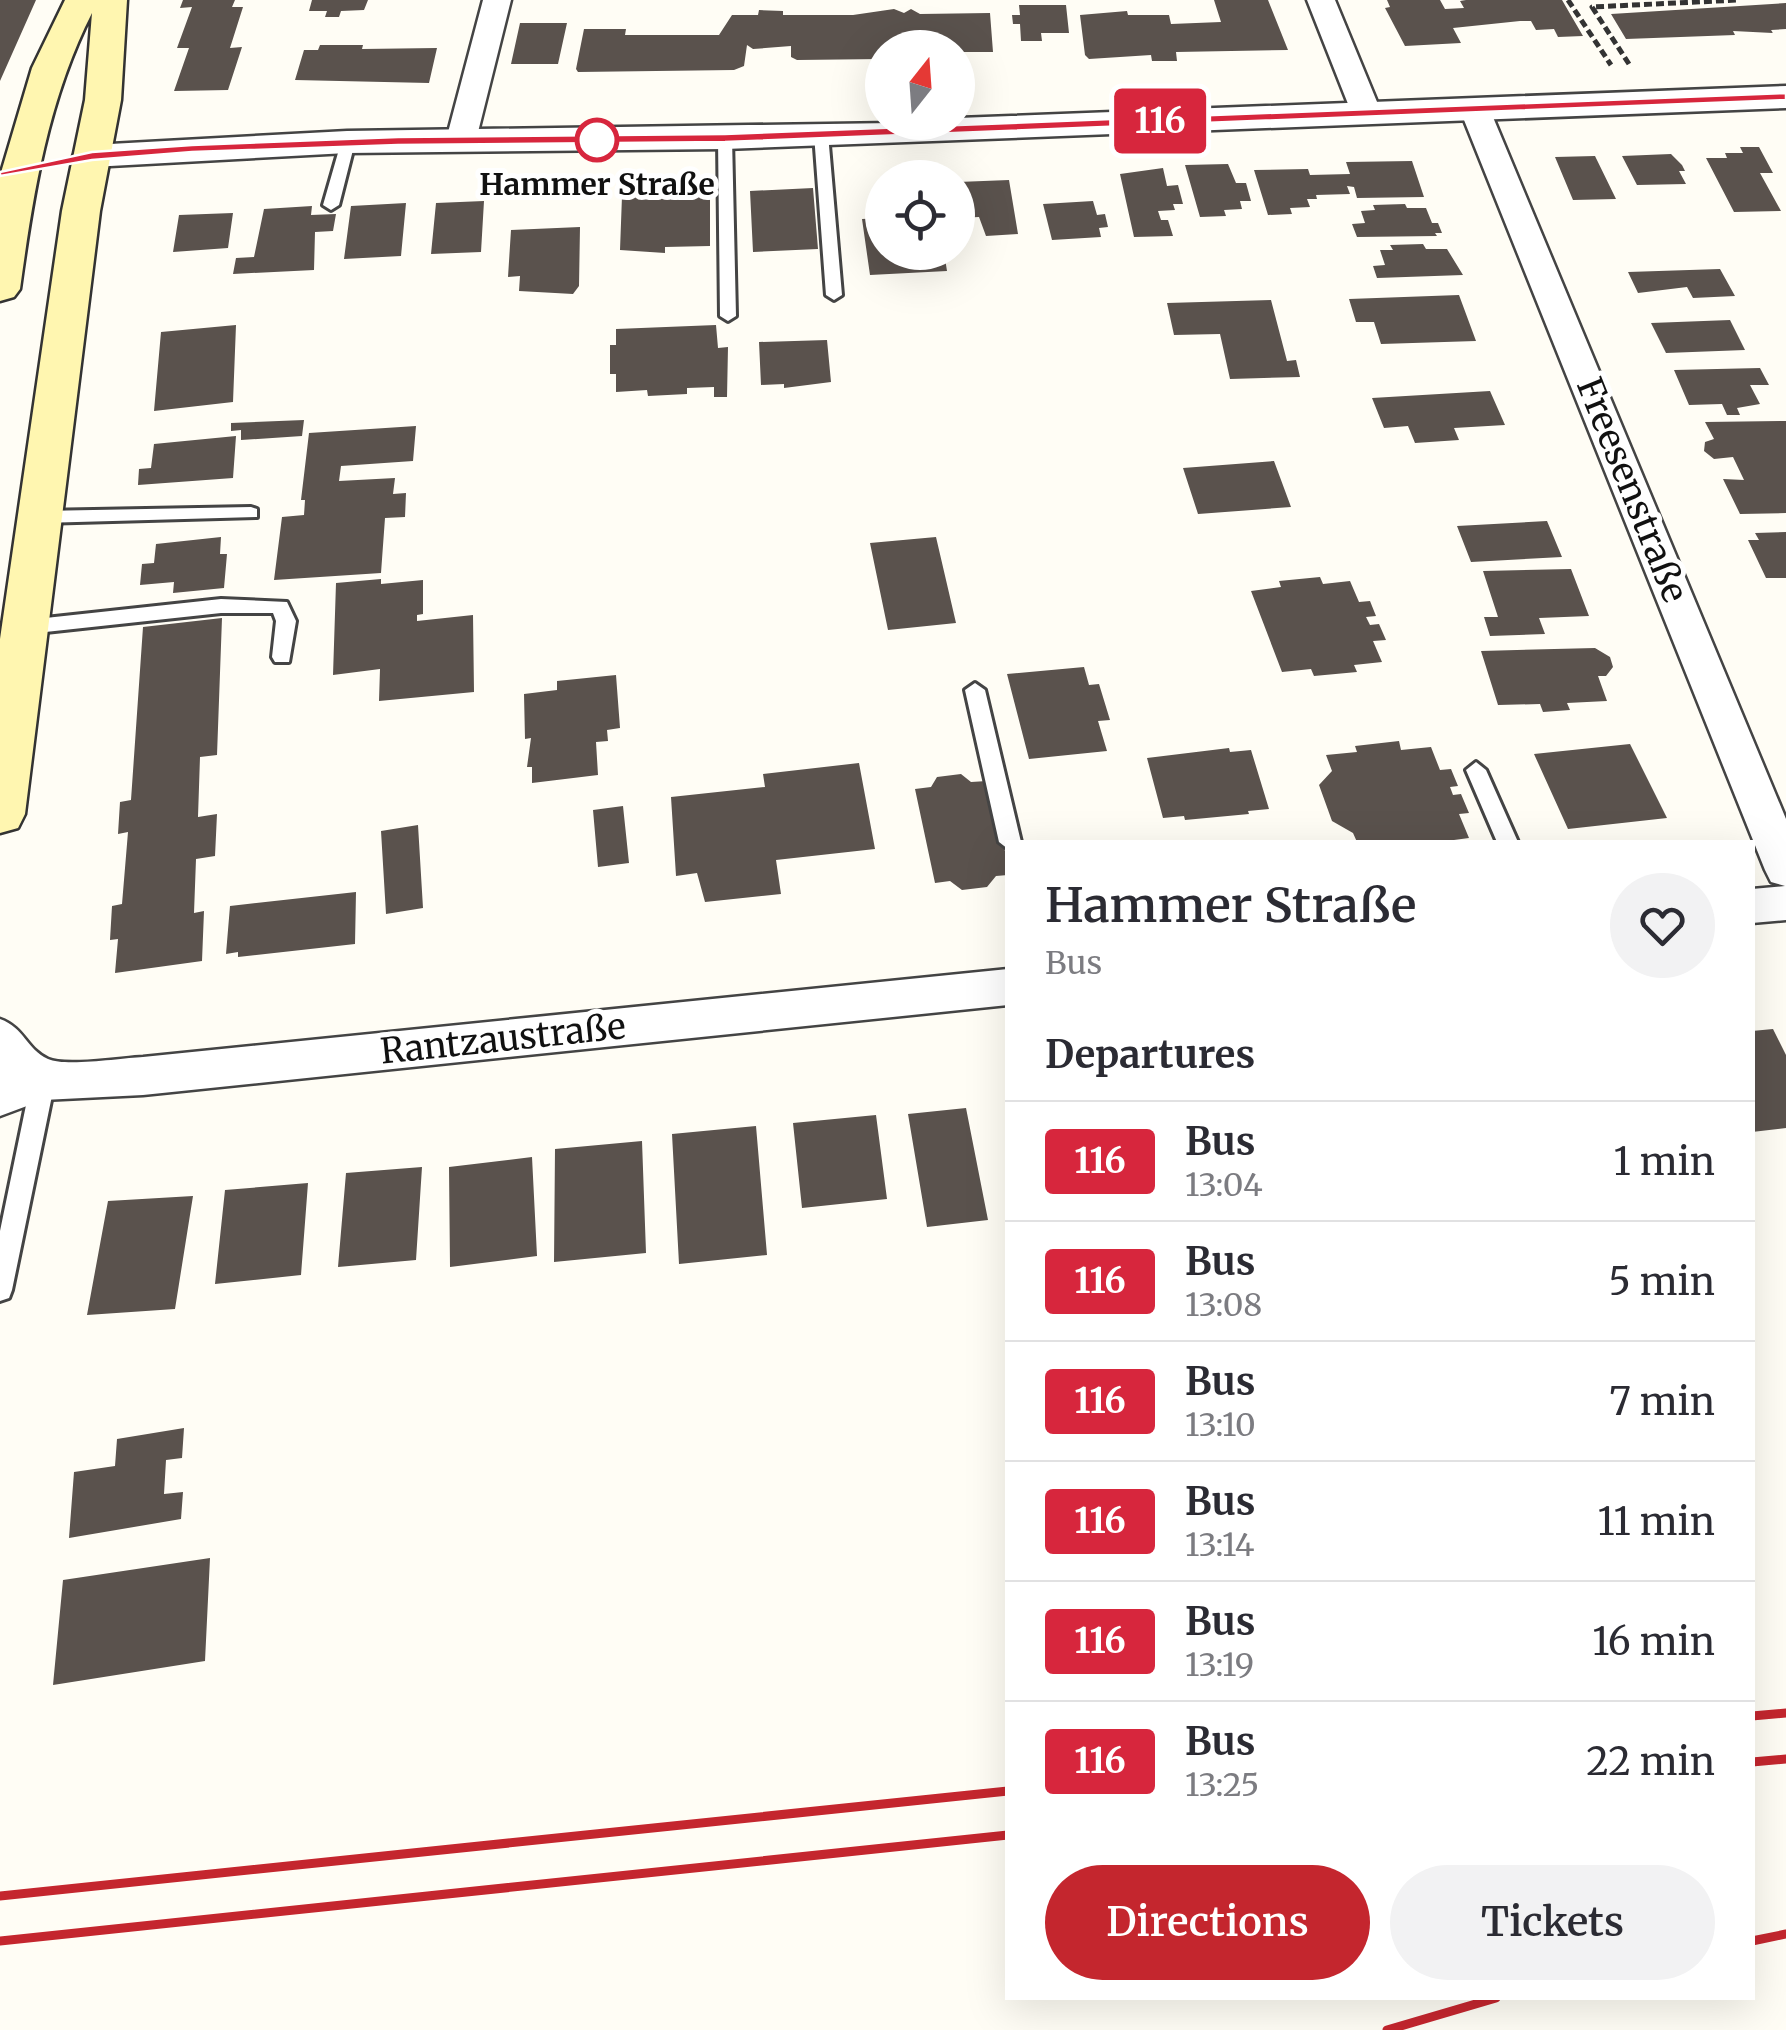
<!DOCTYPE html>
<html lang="en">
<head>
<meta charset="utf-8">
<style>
  body { margin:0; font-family:Merriweather,serif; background:#f2f2f3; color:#2b2b33; height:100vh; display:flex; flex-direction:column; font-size:38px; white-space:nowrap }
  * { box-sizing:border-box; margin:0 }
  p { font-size:32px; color:#7c7c81 }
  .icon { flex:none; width:55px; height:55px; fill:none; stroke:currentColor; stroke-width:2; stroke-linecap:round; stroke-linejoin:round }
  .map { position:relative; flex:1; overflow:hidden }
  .panel { position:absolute; left:1005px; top:840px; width:750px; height:1160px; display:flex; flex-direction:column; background:#fff; border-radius:0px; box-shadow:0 10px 40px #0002 }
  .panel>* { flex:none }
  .badge { padding:0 20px; border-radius:8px; font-size:35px; line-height:65px }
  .needle { width:65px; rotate:17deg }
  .controls { position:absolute; left:865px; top:30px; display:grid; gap:20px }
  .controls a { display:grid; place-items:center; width:110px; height:110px; border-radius:50%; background:#fff; box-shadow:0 10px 40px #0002; font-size:50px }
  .map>.badge { position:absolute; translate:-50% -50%; box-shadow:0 0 0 5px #fff }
  h2 { padding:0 40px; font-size:38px; line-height:90px }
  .round { display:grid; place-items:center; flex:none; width:105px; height:105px; border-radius:52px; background:#f2f2f3 }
  .head { display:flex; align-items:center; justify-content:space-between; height:170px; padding:0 40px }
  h1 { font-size:48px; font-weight:600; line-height:75px }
  .primary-button { display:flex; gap:20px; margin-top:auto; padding:20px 40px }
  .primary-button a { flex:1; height:115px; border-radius:60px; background:#c4262e; color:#fff; font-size:40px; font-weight:600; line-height:115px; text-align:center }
  .primary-button a+a { background:#f2f2f3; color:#2b2b33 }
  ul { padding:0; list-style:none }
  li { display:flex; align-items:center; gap:30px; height:120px; padding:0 40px; border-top:2px solid #e1e1e2 }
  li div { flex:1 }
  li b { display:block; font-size:38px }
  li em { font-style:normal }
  li .badge { min-width:110px; font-weight:700; text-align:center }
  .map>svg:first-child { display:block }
</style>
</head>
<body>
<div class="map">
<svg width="1786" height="2030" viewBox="0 0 1786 2030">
  <rect width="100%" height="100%" fill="#fffdf5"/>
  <path fill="#5a524d" d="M0,0H36L0,81Z
    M183,0H235L232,7H243L230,48L242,47L228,90L174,91L189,48H177L192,7L180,8Z
    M312,0H368L364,10L341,11L339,17H325L327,11H309Z
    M1214,0H1268L1288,50L1176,52L1177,61H1152L1151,55L1089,59L1085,55L1080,15L1127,11L1128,15H1169L1171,24L1221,22Z
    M1387,0H1440L1445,9L1464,8L1460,1L1466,0H1562L1583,36L1558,37L1554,29L1536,30L1531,21H1520L1453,28L1461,43L1405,46L1385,8L1390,7Z
    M1786,3V29L1771,30L1773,33L1733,31L1735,35L1626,39L1611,14Z
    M1019,5H1066L1069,33H1041L1042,41H1021L1020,24H1013L1012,15H1020Z
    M894,9L904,13L911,9L920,14L990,13L993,52H958V48L945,44L944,39H934V45L882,48V59L797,60L791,57V46L753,49L747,45L744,66L734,70L578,72L576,69L584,29H626L625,35H719L732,15H758L759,10L783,11V15H853Z
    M520,23H567L558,64H511Z
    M320,45H363L362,49L437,48L429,83L295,80L304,50H318Z
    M1740,147H1759L1773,173H1760L1781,211L1734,212L1706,158H1727L1725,153H1743Z
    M1671,154L1682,165L1685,171H1679L1686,184L1637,185L1622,156Z
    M1595,156L1616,199L1573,200L1555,157Z
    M1412,161L1424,197L1357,198L1354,187L1347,186L1350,194L1316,195L1317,199H1307L1310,207L1290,208L1292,214L1268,215L1254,170L1308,169L1310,175L1350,174L1346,162Z
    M1228,164L1236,183H1246L1251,201H1240L1242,209L1224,210L1226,216L1200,217L1185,165Z
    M1163,168L1167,186L1178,185L1183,204H1173L1175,210L1158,211L1161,220H1168L1173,236L1134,237L1120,174Z
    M1009,180L1018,234L986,236L979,217L958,218V182Z
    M813,188L818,249L753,252L750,191Z
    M686,189V192H710V246L665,247V253L620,250L622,196L644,195L645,190Z
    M484,201L481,252L431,254L436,203Z
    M1093,201L1097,215L1105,214L1108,227L1099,228L1101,237L1052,240L1043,204Z
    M406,203L401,256L344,259L351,206Z
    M1405,204L1407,208H1426L1432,223H1438L1442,233H1435L1437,236L1357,237L1352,224L1365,223L1361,211L1375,210L1373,205Z
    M312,206L311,215L336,214L333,231L315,232L314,270L233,274L236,258L254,257L264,209Z
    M233,213L228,248L173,252L179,215Z
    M882,218V252H944L947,271L870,275L862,219Z
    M580,227L579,286L573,294L519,291L520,276L508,277L511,230Z
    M1423,244L1426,249H1447L1463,275L1377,278L1373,266L1385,265L1380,250H1393L1390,245Z
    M1720,269L1735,296L1693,298L1687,287L1638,293L1628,272Z
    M1459,295L1476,341L1381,344L1374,322H1356L1349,299Z
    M1271,300L1287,361L1296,360L1300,377L1230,379L1220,334L1174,335L1167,303Z
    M1730,320L1745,350L1666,353L1651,323Z
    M236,325L233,402L154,411L161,332Z
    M716,325L718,348L728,347L727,397H714V387L687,388V394L648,396L647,390L616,392V374H610V345H616V329Z
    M827,340L831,382L784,388V384L761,385L759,342Z
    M1760,368L1769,385H1750L1760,404L1737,408L1740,415H1727L1722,404L1689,405L1674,370Z
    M1490,391L1505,425L1454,428L1459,440L1415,443L1408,426L1384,428L1372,398Z
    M304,420L302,436L241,440V430L231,431V423Z
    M1786,421V513L1740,514L1723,479L1744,480L1733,457L1714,459L1704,451L1705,442L1714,439L1705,422Z
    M416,426L413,461L341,466L339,481L395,478L393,494L406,493L405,517L385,518L381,573L274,580L282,517L304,515L305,500H301L309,433Z
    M236,436L233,478L138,485L139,469L151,468L154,444Z
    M1274,461L1291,507L1198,514L1183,468Z
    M1547,521L1562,557L1471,562L1457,526Z
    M1786,532V578H1766L1748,540H1759L1755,533Z
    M221,537L220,554H227L224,588L173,593L174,582L140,585L142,564L154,563L156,544Z
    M936,537L956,623L888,630L870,543Z
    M1571,569L1589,616L1539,618L1545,634L1490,636L1484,617H1498L1483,571Z
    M1320,577L1323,584L1350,581L1359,602L1370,601L1376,616L1366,617L1370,625L1379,624L1386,640L1373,641L1382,662L1354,665L1357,672L1314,676L1311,669L1282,672L1251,591L1281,587L1279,581Z
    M381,579V584L423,580V614L417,615V621L473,615L474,692L379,701L380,669L333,675L336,583Z
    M222,618L217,755L200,757L198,817L217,814L215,856L196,859L194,913L204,911L202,961L115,973L118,939L110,940L112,906L122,904L128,832L118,834L120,802L131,800L143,627Z
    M1595,648L1610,657L1613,667L1606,676H1598L1607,701L1567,703L1570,710L1543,712L1540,704L1498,705L1481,651Z
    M1084,667L1089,685L1099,684L1110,720L1098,721L1107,751L1029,759L1007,674Z
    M616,675L620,728L607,730L608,741L596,742L598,775L532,783V767H527L531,738L525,739L524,694L557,690V681Z
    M1399,741L1401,750L1431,747L1440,770L1451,769L1458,786L1450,787L1453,795L1461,794L1469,813L1459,814L1469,838L1439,842H1357L1353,833L1332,821L1319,785L1332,771L1326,755L1357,752L1355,746Z
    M1630,744L1667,818L1568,829L1534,754Z
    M1229,748L1230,752L1251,750L1269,809L1248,811L1249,814L1185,820L1184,816L1163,818L1147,758Z
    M859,763L875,849L776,860L781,894L705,902L697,873L676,876L671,797L765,787L763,774Z
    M961,774L971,782L987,781L1008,863V875L996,876L987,887L962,890L950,881L935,883L915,789L931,787L937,777Z
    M623,806L629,863L598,867L593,810Z
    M418,825L423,908L386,914L381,831Z
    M356,892L355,944L238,957V952L226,954L230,906Z
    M1773,1029L1786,1055V1128L1752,1132V1031Z
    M966,1108L988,1220L927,1227L908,1114Z
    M876,1115L887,1199L802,1208L793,1123Z
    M756,1126L767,1255L679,1264L672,1134Z
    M642,1141L646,1253L554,1262L555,1149Z
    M532,1157L537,1256L450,1267L449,1167Z
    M422,1167L416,1260L338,1267L346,1173Z
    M308,1183L301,1275L215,1284L225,1190Z
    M193,1196L175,1309L87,1315L108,1201Z
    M184,1428L182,1458L166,1460L164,1494L183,1492L181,1519L69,1538L74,1472L115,1466L117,1439Z
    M210,1558L205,1661L53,1685L63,1580Z"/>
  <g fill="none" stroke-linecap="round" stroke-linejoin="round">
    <defs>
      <path id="service" d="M821,130L828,134L842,295L834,300L826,295L814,134Z
        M725,134L732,138L736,316L728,321L720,316L718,138Z
        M342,139L355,142L339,205L331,210L323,205Z
        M251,507L257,509V517L41,523L32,517L41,511Z
        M221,599L287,602L296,621L289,662H275L272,657L276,621L273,613H221L27,634L17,627L27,620Z
        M975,683L985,690L1021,842H1008V849L999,842L965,690Z
        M1476,762L1486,770L1518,842H1497L1466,770Z
        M43,1071L51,1074L55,1081L12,1290L9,1298L0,1301V1231L31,1081L35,1074Z"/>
      <path id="minor" d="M483,0H511L476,140L472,146H450L446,140Z
        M1307,0H1335L1382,114L1377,120H1357L1352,114Z
        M1475,101L1485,104L1490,110L1786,819V920L1752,923V889L1785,886L1771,882L1765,870L1460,110L1465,104Z
        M1008,969V1005L143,1095L43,1100L0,1116V1019C25,1028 26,1049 48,1059C65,1067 122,1058 143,1057Z"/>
      <path id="tertiary" d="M1786,86V108L725,149L347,153L92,167L79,164L73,156L79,148L92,145L347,131L958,122V118Z"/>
      <path id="secondary" d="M65,0H127L121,100L100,211L25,814L18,828L0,833V639L62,211L85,100L92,13C48,99 33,194 20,289L14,297L0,301V176L32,68Z"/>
    </defs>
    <use href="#service" stroke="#444" stroke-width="6"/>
    <use href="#minor" stroke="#444" stroke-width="5"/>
    <use href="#tertiary" stroke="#444" stroke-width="5"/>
    <use href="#secondary" stroke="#333" stroke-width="5"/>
    <path stroke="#333" stroke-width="5" stroke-dasharray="8 4" stroke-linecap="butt" d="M1568,0L1611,65
      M1629,64L1592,7L1738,0"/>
    <use href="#service" fill="#fff" fill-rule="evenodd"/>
    <use href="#minor" fill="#fff" fill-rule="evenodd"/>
    <use href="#tertiary" fill="#fff" fill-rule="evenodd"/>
    <use href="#secondary" fill="#fff6b0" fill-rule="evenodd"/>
    <path stroke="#c4262e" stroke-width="9" d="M1752,1716L1786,1713
      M1752,1762L1786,1759
      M0,1896L1008,1791
      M0,1941L1008,1835
      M1752,1941L1786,1934
      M1387,2030L1496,1998"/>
  </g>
  <path fill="#d7263d" stroke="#fff" stroke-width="2.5" d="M1786,93V100L725,142L398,145L192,152L92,160L0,176V172L92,152L192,145L398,137L725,134Z"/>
  <circle fill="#fff" stroke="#d7263d" stroke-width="5" cx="597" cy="140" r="20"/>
  <g text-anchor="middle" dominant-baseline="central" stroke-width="10" stroke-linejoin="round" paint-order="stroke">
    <g font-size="30" font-weight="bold" fill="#111" stroke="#fff">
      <text x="597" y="184">Hammer Straße</text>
    </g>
    <g font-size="35" fill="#111" stroke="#fff">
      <text transform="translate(1632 490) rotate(68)">Freesenstraße</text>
      <text transform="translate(503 1039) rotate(-6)">Rantzaustraße</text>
    </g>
  </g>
</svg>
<div class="controls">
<a><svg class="needle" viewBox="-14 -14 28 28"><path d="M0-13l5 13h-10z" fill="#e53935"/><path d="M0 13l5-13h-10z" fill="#7c7c81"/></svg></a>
<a><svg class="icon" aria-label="locate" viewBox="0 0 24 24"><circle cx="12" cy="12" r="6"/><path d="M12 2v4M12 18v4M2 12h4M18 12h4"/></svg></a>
</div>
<b class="badge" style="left:1160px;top:121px;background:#d7263d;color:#fff">116</b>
<section class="panel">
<div class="head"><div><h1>Hammer Straße</h1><p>Bus</p></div><a class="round"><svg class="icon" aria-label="heart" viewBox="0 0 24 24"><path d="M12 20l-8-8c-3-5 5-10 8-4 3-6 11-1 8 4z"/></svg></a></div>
<h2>Departures</h2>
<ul>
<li><span class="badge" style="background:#d7263d;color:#fff">116</span><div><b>Bus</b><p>13:04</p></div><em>1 min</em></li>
<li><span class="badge" style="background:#d7263d;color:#fff">116</span><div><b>Bus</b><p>13:08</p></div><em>5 min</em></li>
<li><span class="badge" style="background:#d7263d;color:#fff">116</span><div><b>Bus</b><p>13:10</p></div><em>7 min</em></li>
<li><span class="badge" style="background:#d7263d;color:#fff">116</span><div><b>Bus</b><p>13:14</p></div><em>11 min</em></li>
<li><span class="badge" style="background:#d7263d;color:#fff">116</span><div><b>Bus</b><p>13:19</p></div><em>16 min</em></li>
<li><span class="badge" style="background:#d7263d;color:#fff">116</span><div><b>Bus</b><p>13:25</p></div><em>22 min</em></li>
</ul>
<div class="primary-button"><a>Directions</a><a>Tickets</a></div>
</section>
</div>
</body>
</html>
